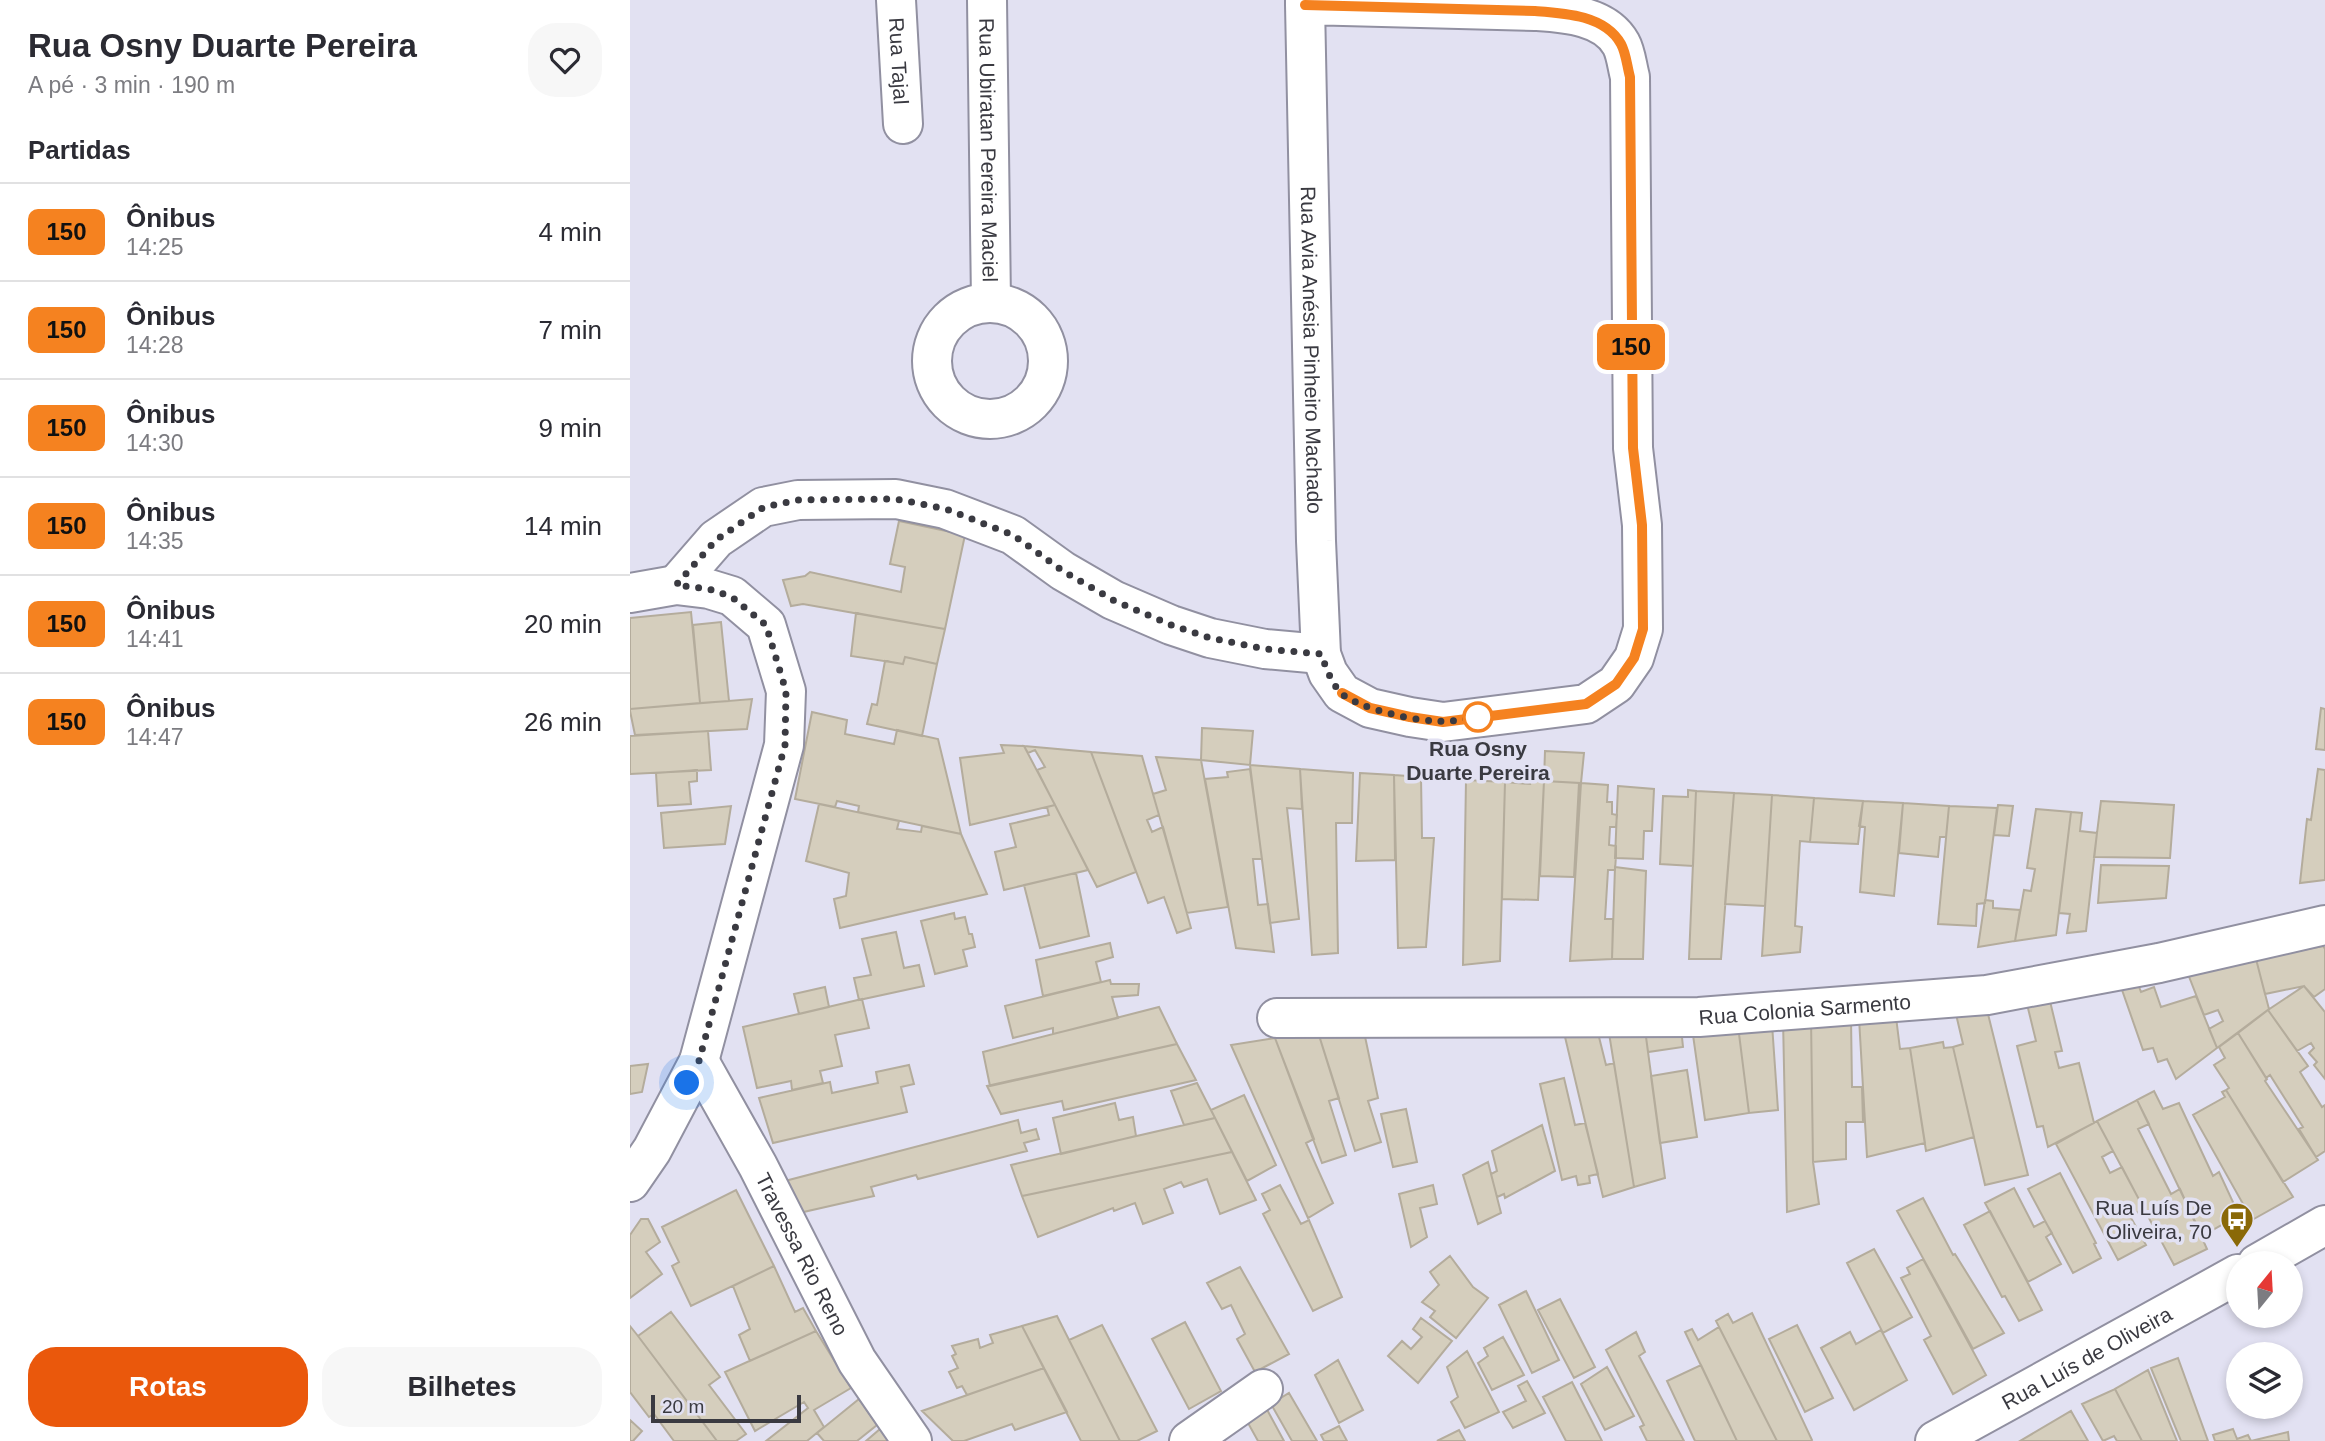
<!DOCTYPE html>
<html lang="pt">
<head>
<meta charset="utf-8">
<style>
  body { margin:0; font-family:Helvetica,sans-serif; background:#f7f7f7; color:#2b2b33; height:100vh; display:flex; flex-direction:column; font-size:26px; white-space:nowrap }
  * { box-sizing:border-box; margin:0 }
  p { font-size:23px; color:#7c7c81 }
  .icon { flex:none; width:38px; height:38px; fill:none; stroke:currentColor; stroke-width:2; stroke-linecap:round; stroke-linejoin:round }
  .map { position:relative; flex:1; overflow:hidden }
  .drawer { display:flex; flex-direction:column; background:#fff; width:630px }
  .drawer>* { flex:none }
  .badge { padding:0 14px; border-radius:10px; font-size:24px; line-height:46px }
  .needle { width:46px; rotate:18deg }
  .tools { position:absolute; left:1596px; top:1251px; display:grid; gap:14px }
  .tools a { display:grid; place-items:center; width:77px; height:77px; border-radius:50%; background:#fff; box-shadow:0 4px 10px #0003; font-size:35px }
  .scale { position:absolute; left:21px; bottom:18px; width:150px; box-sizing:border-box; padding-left:7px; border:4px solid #3a3a41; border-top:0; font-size:19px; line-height:24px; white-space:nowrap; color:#3a3a41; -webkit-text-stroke:5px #e2e1f2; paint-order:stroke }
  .you { position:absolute; width:35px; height:35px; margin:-18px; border:5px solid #fff; border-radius:50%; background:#1a73e8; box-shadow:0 0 0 10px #1a73e833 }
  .map>.badge { position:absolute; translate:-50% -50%; box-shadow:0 0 0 4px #fff }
  h2 { padding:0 28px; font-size:26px; line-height:63px }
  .round { display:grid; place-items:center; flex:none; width:74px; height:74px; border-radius:28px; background:#f7f7f7 }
  .overview { display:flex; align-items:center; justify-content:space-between; height:119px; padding:0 28px }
  h1 { font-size:33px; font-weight:700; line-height:52px }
  .button { display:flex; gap:14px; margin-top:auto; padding:14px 28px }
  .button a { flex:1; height:80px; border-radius:28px; background:#ea580c; color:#fff; font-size:28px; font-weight:700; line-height:80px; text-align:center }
  .button a+a { background:#f7f7f7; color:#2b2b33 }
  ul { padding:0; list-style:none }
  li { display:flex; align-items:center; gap:21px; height:98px; padding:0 28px; border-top:2px solid #e1e1e2 }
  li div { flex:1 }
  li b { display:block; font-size:26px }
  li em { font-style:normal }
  li .badge { min-width:77px; font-weight:700; text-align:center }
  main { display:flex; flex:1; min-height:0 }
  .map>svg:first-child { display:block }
</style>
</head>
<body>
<main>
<section class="drawer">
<div class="overview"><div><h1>Rua Osny Duarte Pereira</h1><p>A pé · 3 min · 190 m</p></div><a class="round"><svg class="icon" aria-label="heart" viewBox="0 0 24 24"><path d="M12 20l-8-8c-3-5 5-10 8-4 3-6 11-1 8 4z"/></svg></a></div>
<h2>Partidas</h2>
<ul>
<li><span class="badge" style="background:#f58220;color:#111">150</span><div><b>Ônibus</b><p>14:25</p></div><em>4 min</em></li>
<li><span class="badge" style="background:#f58220;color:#111">150</span><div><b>Ônibus</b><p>14:28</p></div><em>7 min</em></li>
<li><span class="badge" style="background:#f58220;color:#111">150</span><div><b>Ônibus</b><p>14:30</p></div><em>9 min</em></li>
<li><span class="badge" style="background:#f58220;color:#111">150</span><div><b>Ônibus</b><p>14:35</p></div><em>14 min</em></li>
<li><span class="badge" style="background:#f58220;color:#111">150</span><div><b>Ônibus</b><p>14:41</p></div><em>20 min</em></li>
<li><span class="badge" style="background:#f58220;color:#111">150</span><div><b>Ônibus</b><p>14:47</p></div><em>26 min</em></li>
</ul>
<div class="button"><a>Rotas</a><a>Bilhetes</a></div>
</section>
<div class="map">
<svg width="1695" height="1441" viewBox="0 0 1695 1441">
  <rect width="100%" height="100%" fill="#e2e1f2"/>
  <path fill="#d5cebd" stroke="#b4ac9c" stroke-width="2" d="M269,521L335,535L315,629L173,604L161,606L153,580L175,576L180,572L271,592L275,567L260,564Z
    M61,612L70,703L0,709V618Z
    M226,613L315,629L307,664L275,657L273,664L221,656Z
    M91,622L99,701L70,703L63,625Z
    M275,657L307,664L292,736L237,724L242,704L247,705L255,661L273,664Z
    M122,699L117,729L5,735L0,711V709Z
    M1691,708L1695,709V750L1686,749Z
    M182,712L217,720L215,734L264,744L267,730L308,739L331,834L228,812L229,806L207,801L205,807L165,799Z
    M572,728L623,731L620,765L571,760Z
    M78,731L81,770L0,774V736Z
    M371,745L394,746L425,805L340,825L330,758L374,753Z
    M394,746L461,752L506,872L467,887L407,770L415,767L405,750L398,753Z
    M915,751L954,753L951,783L914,781Z
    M461,752L512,756L529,815L517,820L522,832L533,827L561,928L547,933L534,897L518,903Z
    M526,757L571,760L598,907L557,913L523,794L536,790Z
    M620,765L670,769L672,809L657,808L669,919L640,923Z
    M620,769L632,859H623L628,905L638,904L644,952L606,948L575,779L598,777L597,772Z
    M670,769L723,773L722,823H706L708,953L682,955Z
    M1688,769L1695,770V880L1670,883L1677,819L1681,820Z
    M67,770V781L59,782L61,804L28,806L26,773Z
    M730,773L764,775L765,860L726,861Z
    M764,775L791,777L792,838H804L796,947L768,948Z
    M836,780L875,782L870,961L833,965Z
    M899,780L914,781L908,900L872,899L875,782L900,784Z
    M914,781L949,783L944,877L910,876Z
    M951,783L978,785L977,802H982V814L987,815L986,827H980L979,845L986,846V856L985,870H978L975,919H983L982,959L940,961Z
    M988,786L1024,789L1022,831H1014L1013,859L985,858Z
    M1058,790L1066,791L1063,866L1030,864L1033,796L1058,797Z
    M1066,791L1104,793L1091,959H1059Z
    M1104,793L1142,795L1135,906L1095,904Z
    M1142,795L1184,798L1180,842L1170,841L1165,926L1172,927L1170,952L1132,956Z
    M1184,798L1233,801L1228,844L1180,842Z
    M1233,801L1273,803L1264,896L1230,892L1235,827L1229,826Z
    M1471,801L1544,805L1540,858L1464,857Z
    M1273,803L1319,806L1316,837H1310L1308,857L1269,853Z
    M189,804L269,821L267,829L291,832L292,826L331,834L357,894L210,928L204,899L216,896L219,873L176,861Z
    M425,805L458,870L374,890L365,852L386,847L380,824L419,815L417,807Z
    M1368,805L1383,806L1379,836L1364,835Z
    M101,806L95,844L34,848L31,813Z
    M1319,806L1367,808L1355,903L1347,904L1346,926L1308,924Z
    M1406,809L1441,812L1426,935L1385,941L1394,890L1401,891L1405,869L1397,868Z
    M1441,812L1452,813L1450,831L1467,833L1456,931L1437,933L1440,914L1429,913Z
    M1471,865L1539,866L1536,898L1468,903Z
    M985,867L1016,871L1013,959H982Z
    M446,873L459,936L410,948L394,885Z
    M1355,900L1363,901V908L1390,910L1385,941L1348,947Z
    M324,913L325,919L335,917L339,934H342L345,947L333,950L337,966L305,974L291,921Z
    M266,932L274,968L289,965L294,986L229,1000L224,978L241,975L232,939Z
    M480,943L483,957L466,962L471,982L413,996L406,960Z
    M1693,946L1695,949V989L1684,997L1674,986L1635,994L1626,959Z
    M1626,959L1639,1009L1587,1048L1579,1029L1593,1021L1588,1010L1574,1015L1558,974Z
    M480,980L481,984H509L508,995L482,997L488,1018L423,1034V1028L383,1038L375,1006Z
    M1508,984L1511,992L1524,987L1531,1007L1566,996L1587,1048L1546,1079L1537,1059L1528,1062L1523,1048L1513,1050L1491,987Z
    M1674,986L1695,1012V1079L1684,1065L1687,1062L1679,1053L1684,1048L1681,1043L1667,1051L1638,1010Z
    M195,987L199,1007L169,1014L164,994Z
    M1419,997L1432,1051L1425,1052L1429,1068L1449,1063L1464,1123L1418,1147L1413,1126L1407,1127L1387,1046L1406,1041L1396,1000Z
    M232,999L239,1028L205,1035L212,1066L190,1071L193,1083L162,1090L161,1081L127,1088L113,1027Z
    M1356,1006L1398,1175L1355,1185L1323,1047L1333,1044L1325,1010Z
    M529,1007L547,1044L360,1086L353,1052Z
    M1638,1010L1678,1066L1670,1072L1692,1107L1695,1105V1151L1686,1157L1669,1129L1673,1127L1640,1075L1636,1078L1608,1033Z
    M1266,1017L1270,1049L1280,1048L1295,1143L1237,1157L1229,1018Z
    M1050,1018L1053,1047L1018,1052L1014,1022Z
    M1181,1018H1221L1222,1087H1232L1233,1122H1216V1159L1183,1162Z
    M1181,1018L1183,1162L1189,1204L1157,1212L1153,1019Z
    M931,1020L965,1021L976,1065L984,1063L1004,1187L973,1197Z
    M977,1021L1014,1022L1035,1178L1004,1187Z
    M1142,1024L1148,1110L1119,1113L1108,1026Z
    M1108,1026L1119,1113L1075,1120L1062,1028Z
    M733,1027L748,1098L738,1101L751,1142L725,1151L687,1029Z
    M687,1029L709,1098L699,1101L716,1155L692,1163L645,1038Z
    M1608,1033L1637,1079L1635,1081L1688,1160L1653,1182L1596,1090L1599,1088L1584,1065L1595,1058L1589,1047Z
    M645,1038L684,1139L676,1143L703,1203L678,1218L601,1045Z
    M1313,1042L1314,1048L1323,1047L1344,1137L1296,1151L1280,1048Z
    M547,1044L566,1080L434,1110L432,1101L371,1114L357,1086Z
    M18,1064L12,1092L0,1094V1066Z
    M279,1065L284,1084L271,1087L277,1112L143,1143L129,1098L200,1082L202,1093L248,1083L246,1072Z
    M1057,1070L1067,1137L1030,1143L1021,1076Z
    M934,1078L945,1125L955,1123L968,1174L959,1176L960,1183L948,1185L946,1176L932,1180L910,1084Z
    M567,1083L585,1118L554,1125L541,1091Z
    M1596,1090L1663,1197L1622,1220L1563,1115L1595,1097L1592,1092Z
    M1524,1091L1533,1109L1549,1103L1583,1176L1589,1172L1609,1215L1572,1236L1507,1100Z
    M614,1095L646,1165L617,1181L581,1110Z
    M1507,1100L1519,1124L1508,1129L1541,1194L1550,1189L1577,1249L1544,1265L1467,1121Z
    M485,1103L489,1120L503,1117L506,1136L431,1154L423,1118Z
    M776,1109L787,1162L763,1167L751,1114Z
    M585,1118L602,1152L392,1196L381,1165Z
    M388,1120L391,1133L406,1129L409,1139L394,1143L397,1151L288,1179L286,1175L241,1187L244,1196L169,1213L155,1181Z
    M1467,1121L1483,1151L1472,1157L1480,1173L1492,1167L1514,1209L1500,1216L1516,1245L1488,1260L1426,1144Z
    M912,1125L925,1171L875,1198L874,1194L867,1197L861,1174L867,1171L862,1151Z
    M602,1152L626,1200L590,1214L577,1179L554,1187L551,1182L534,1189L543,1213L513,1224L505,1203L484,1211L483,1208L408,1237L392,1196Z
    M858,1162L871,1213L848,1224L833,1175Z
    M1430,1173L1466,1243L1464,1244L1471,1258L1443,1273L1398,1189Z
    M650,1185L671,1224L679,1220L712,1297L683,1311L633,1214L640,1210L632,1194Z
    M803,1185L807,1204L790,1208L797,1237L781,1247L769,1194Z
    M1384,1188L1404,1227L1415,1221L1422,1233L1416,1237L1431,1264L1398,1282L1355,1203Z
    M106,1190L144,1266L61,1306L42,1266L49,1262L32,1227Z
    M1293,1198L1323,1255L1325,1254L1374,1333L1343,1349L1267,1211Z
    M1360,1211L1412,1310L1389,1321L1375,1296L1372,1297L1334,1225Z
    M11,1219H18L30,1242L16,1252L32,1274L0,1298V1235Z
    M1244,1249L1282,1317L1253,1333L1217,1263Z
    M820,1256L843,1287L858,1298L826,1338L800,1317L805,1311L792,1302L809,1285L800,1272Z
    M1293,1259L1356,1375L1323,1394L1294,1340L1301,1336L1271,1278L1280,1274L1277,1268Z
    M144,1266L165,1312L173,1308L186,1331L120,1361L109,1335L120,1329L103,1286Z
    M610,1267L659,1354L625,1372L607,1339L615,1334L601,1305L592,1309L577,1283Z
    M896,1291L929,1360L902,1373L869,1305Z
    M930,1299L965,1367L944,1378L908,1310Z
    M41,1312L90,1377L79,1385L116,1434L106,1441H87L8,1336Z
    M1122,1313L1182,1440L1181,1441H1147L1086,1321L1098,1314L1103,1323Z
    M427,1316L430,1322L490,1441H451L392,1326Z
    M791,1318L822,1341L788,1383L758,1356L772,1341L781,1349L792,1337L783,1329Z
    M555,1322L591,1391L559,1409L522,1339Z
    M472,1325L527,1431L507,1441H490L439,1340Z
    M1167,1325L1203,1398L1175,1412L1139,1339Z
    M0,1326L8,1336L87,1441H44L24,1414L19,1417L0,1392Z
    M392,1326L414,1368L337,1395L332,1386L327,1388L319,1372L328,1368L322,1356L326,1354L322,1346L348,1339L350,1348L363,1343L360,1335Z
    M1089,1327L1147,1441H1107L1055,1332L1062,1329L1068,1340Z
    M1251,1330L1277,1380L1224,1410L1191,1348L1220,1332L1226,1344Z
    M186,1331L221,1388L184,1410L194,1427L177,1441H136L178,1408L174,1402L125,1431L95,1372Z
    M1006,1332L1015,1352L1009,1356L1054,1441H1017L1010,1427L1014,1425L976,1350Z
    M873,1337L894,1375L862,1390L848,1363L858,1356L854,1348Z
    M837,1351L869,1412L835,1428L821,1402L828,1397L817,1367Z
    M1548,1358L1578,1441H1551L1521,1368Z
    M708,1360L733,1410L709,1423L685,1375Z
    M1071,1365L1107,1441H1065L1037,1381Z
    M977,1367L1004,1416L975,1430L951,1384Z
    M414,1368L437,1412L385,1430L382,1424L334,1441H323L292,1411Z
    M1518,1370L1547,1441H1512L1485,1389Z
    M897,1381L915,1413L883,1428L873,1412L896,1401L888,1386Z
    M942,1382L972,1441H936L913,1397Z
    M1485,1389L1512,1441H1487L1484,1436L1473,1441L1452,1404Z
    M659,1393L687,1441H662L641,1404Z
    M229,1399L247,1425L227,1441H194L187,1433Z
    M634,1404L654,1441H628L613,1414Z
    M1441,1411L1458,1441H1390Z
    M0,1420L12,1431L3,1441H0Z
    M709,1426L717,1441H694L691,1435Z
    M250,1429L259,1441H236Z
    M1603,1429L1607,1439L1618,1435L1621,1441H1585L1583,1435Z
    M829,1430L835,1441H807Z
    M1658,1432L1659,1441H1621Z"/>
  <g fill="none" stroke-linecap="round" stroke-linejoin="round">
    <defs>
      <g id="minor">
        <path id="s1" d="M266,0L273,124"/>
        <path id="s2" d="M357,0L361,302"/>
        <path id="s3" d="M675,0V5L686,541L691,654L698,673L712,693L740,708L780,717L813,722L956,704L986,684L1004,658L1013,629L1012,525L1003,448L1000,77C997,66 996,53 991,44C975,15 934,13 905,11L675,5"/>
        <circle cx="360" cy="361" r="58"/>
        <path d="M46,585L86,539L133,507L168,500L266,499L315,509L383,535L433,571L483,600L541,625L580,638L635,649L691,654"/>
        <path d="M0,593L46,585L79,589L102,596L136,625L156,691L154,745L69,1061L22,1150L0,1182"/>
        <path id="s4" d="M647,1018L1069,1017L1357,995L1529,963L1695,925"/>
        <path id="s5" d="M69,1061L128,1166L227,1361L282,1441"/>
        <path d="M1627,1264L1695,1225"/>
        <path d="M559,1441L633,1389"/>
        <path id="s6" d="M1305,1441L1608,1274"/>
      </g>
    </defs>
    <use href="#minor" stroke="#9190a1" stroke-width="42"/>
    <use href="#minor" stroke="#fff" stroke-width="38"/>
  </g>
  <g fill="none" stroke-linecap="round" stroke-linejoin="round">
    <defs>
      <path id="line" d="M675,5L905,11C934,13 975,15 991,44C996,53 997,66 1000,77L1003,448L1012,525L1013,629L1004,658L986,684L956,704L813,722L780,717L740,708L712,693"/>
    </defs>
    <use href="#line" stroke="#fff" stroke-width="16"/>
    <use href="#line" stroke="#f58220" stroke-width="10"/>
    <path stroke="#3a3a41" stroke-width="7" stroke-dasharray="0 12.6" d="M57,1083L69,1061L155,745L156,691L136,625L102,597L79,589L46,585L86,540L134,507L168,500L266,499L316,509L383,535L433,571L483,600L541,625L580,638L635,649L691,654C696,667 701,683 711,693C728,709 792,723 815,721C826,721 837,719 848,717"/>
  </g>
  <defs>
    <symbol id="bus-pin" viewBox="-11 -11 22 30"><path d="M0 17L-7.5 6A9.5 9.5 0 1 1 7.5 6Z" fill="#8a6907" stroke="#e2e1f2"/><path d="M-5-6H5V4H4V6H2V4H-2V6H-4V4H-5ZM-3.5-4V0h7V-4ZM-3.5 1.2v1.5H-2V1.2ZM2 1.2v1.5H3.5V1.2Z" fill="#fff"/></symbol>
  </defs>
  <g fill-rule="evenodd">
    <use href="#bus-pin" x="1588" y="1200" width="38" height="52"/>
  </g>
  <circle fill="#fff" stroke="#f58220" stroke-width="3.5" cx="848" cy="717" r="14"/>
  <g text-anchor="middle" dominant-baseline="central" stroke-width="7" stroke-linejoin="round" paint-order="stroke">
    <g font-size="21" fill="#3a3a41" stroke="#e2e1f2">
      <text stroke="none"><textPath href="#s1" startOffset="61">Rua Tajal</textPath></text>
      <text stroke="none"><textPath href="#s2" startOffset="150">Rua Ubiratan Pereira Maciel</textPath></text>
      <text stroke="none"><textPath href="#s3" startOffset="350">Rua Avia Anésia Pinheiro Machado</textPath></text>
      <text stroke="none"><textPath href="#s4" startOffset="528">Rua Colonia Sarmento</textPath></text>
      <text stroke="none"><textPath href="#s5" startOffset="219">Travessa Rio Reno</textPath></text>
      <text stroke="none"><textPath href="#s6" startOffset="173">Rua Luís de Oliveira</textPath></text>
    </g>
    <g font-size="21" font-weight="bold" fill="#3a3a41" stroke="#e2e1f2">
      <text x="848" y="748">Rua Osny<tspan x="848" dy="24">Duarte Pereira</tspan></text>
    </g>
    <g font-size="21" fill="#3a3a41" stroke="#e2e1f2" text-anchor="end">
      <text x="1582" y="1207">Rua Luís De<tspan x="1582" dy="24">Oliveira, 70</tspan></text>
    </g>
  </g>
</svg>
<div class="tools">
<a><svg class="needle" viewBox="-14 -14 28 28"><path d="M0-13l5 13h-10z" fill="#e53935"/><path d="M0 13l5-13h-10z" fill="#7c7c81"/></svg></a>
<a><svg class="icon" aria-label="layers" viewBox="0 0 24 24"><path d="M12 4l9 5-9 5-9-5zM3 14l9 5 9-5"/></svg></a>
</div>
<div class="scale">20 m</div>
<div class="you" style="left:57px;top:1083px"></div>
<b class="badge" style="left:1001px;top:347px;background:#f58220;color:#111">150</b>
</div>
</main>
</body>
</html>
